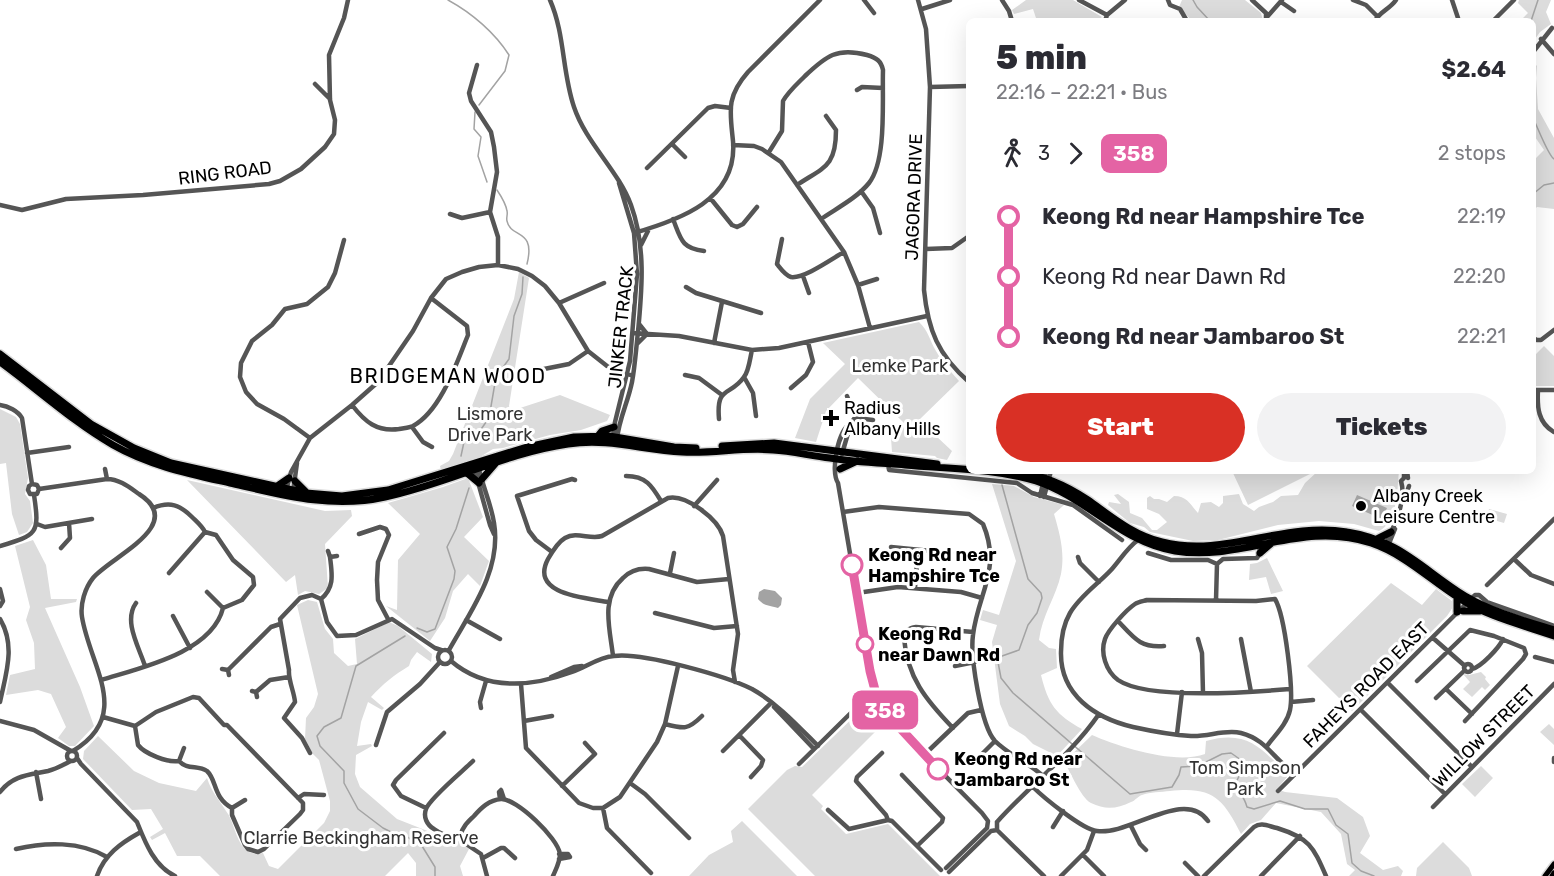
<!DOCTYPE html>
<html lang="en">
<head>
<meta charset="utf-8">
<style>
  body { margin:0; font-family:Rubik,sans-serif; background:#f2f2f3; color:#2b2b33; height:100vh; display:flex; flex-direction:column; font-size:22px; white-space:nowrap }
  * { box-sizing:border-box; margin:0 }
  p { font-size:20px; color:#7c7c81 }
  .icon { flex:none; width:33px; height:33px; fill:none; stroke:currentColor; stroke-width:2; stroke-linecap:round; stroke-linejoin:round }
  .map { position:relative; flex:1; overflow:hidden }
  .drawer { position:absolute; left:966px; top:18px; width:570px; height:456px; display:flex; flex-direction:column; background:#fff; border-radius:9px; box-shadow:0 6px 24px #0002 }
  .drawer>* { flex:none }
  .badge { padding:0 12px; border-radius:9px; font-size:21px; line-height:39px }
  .map>.badge { position:absolute; translate:-50% -50%; box-shadow:0 0 0 3px #fff }
  .legs { display:flex; align-items:center; gap:9px; height:66px; padding:0 30px; font-size:20px }
  .legs p { margin-inline-start:auto }
  .overview { display:flex; align-items:center; justify-content:space-between; height:102px; padding:0 30px }
  h1 { font-size:33px; font-weight:800; line-height:45px }
  .cta { display:flex; gap:12px; margin-top:auto; padding:12px 30px }
  .cta a { flex:1; height:69px; border-radius:36px; background:#d93025; color:#fff; font-size:24px; font-weight:800; line-height:69px; text-align:center }
  .cta a+a { background:#f2f2f3; color:#2b2b33 }
  ul { padding:0 30px; list-style:none }
  li { display:flex; align-items:center; gap:21px; height:60px; font-size:22px }
  li i { display:grid; place-items:center; width:9px; height:100%; margin:0 8px; background:currentColor }
  li i::after { content:''; width:15px; height:15px; margin:-8px; border:4px solid; border-radius:50%; background:#fff }
  li p { margin-inline-start:auto }
  li:first-child i { background:linear-gradient(#0000 50%,currentColor 0) }
  li:last-child i { background:linear-gradient(currentColor 50%,#0000 0) }
  .map>svg:first-child { display:block }
</style>
</head>
<body>
<div class="map">
<svg width="1554" height="876" viewBox="0 0 1554 876">
  <rect width="100%" height="100%" fill="#fff"/>
  <path fill="#dcdcdc" d="M1026,0H1073L1102,17L1097,21H1037L1033,9L1014,14L1012,10Z
    M1182,0H1245L1261,13L1263,21H1192L1179,7Z
    M1519,0H1551L1546,12L1551,24L1540,32L1533,42V21H1520L1528,13L1518,3Z
    M1533,62L1537,66L1536,78L1538,109L1554,138V209L1537,207L1533,211V161L1544,150L1535,137H1533Z
    M519,272L529,278L509,406L510,410L517,409L560,395L610,415L607,421L581,430L550,435L503,448L493,449L480,457L441,470L440,466L449,461L453,454L514,299Z
    M919,322C928,330 930,341 936,351C942,362 951,372 959,381L919,420L952,451L947,460L937,458L935,456L892,452L891,438L905,424L858,378L826,411L816,442L795,438L810,399L845,364L823,343Z
    M1544,346L1554,356V386H1533V357Z
    M0,409L16,417L20,424L28,478L25,494L30,501L33,523L27,532L19,535L12,514L6,463L0,464Z
    M1232,471H1316L1248,505Z
    M1318,471H1399C1397,490 1398,522 1379,531L1354,524L1319,521L1278,525L1218,540L1193,541L1150,532L1144,527L1130,523L1108,505L1109,502L1121,504L1114,495L1118,494L1129,502L1130,513L1142,518L1152,530H1157L1167,522L1159,514L1147,509V498L1150,496L1154,499H1159L1167,502L1174,496C1188,496 1191,506 1198,513L1201,503L1211,502L1219,507L1223,503V496L1239,494L1243,504L1254,511L1259,507L1273,502L1281,496L1298,495L1305,483Z
    M468,478L483,517L464,537L489,561L480,586L468,574L453,591L445,618L430,641L386,606L397,610L398,560L420,534L388,503L443,487Z
    M187,480L325,511L351,510L352,516L325,544L328,588L319,594L305,591L298,595L295,575L286,582Z
    M992,484L1014,486L1034,497L1064,505L1054,514C1060,534 1065,553 1061,574C1056,597 1042,615 1039,640L1049,648L1056,649L1057,668L1041,675C1048,704 1056,715 1082,729L1057,756L1033,744L1025,736L1009,726L1000,704L992,642L997,625L980,620L983,610L999,615L1016,561Z
    M1489,509L1507,514L1504,523L1487,518Z
    M33,540L46,565L51,599H77L76,602L45,608L80,687L94,726L75,746H69L58,738L66,727L51,694L38,690L6,695L10,675L35,669L34,643L26,620L30,607L15,546Z
    M1267,558L1283,591L1271,594L1266,577L1249,580L1250,564L1257,563Z
    M1391,583L1422,605L1436,589L1452,601L1453,607L1447,616L1352,711L1307,666Z
    M308,600L317,602L325,629L333,639L334,653L348,666L357,664L355,639L389,622L398,626L432,654L431,662L417,652L411,660L409,666C394,675 383,684 371,697L384,708L382,710L368,702L361,722L357,746L371,744L372,746L356,755L355,774L360,787L397,819L453,841H459L469,849L460,866L463,876H416V863L408,853L385,876H220L200,856H177L165,833L152,840L150,837L163,829L151,809L132,810L83,759L84,751L98,736L134,771L159,783L196,791L207,778C212,793 218,798 226,811C234,821 235,839 245,849C250,854 256,854 263,853L269,866L278,869L324,823L330,811V801L319,760L312,753L305,739L306,718L314,707L318,694L297,605Z
    M1481,672L1486,677L1485,679L1490,685L1485,690L1482,687L1472,697L1463,689L1470,682L1463,674L1469,675Z
    M863,708L882,725L812,795L823,806L821,809L846,834L888,824L940,876H815L748,809L787,770L795,766L802,767Z
    M1549,724L1554,729V745L1540,732Z
    M1092,735C1119,747 1176,765 1205,754L1206,741C1247,730 1260,747 1287,774V777L1277,789L1285,792L1337,798L1363,817L1370,836L1360,853L1383,870L1398,866L1403,871L1401,876H1349L1355,870L1347,864L1341,834L1321,812L1276,803L1261,820L1250,824L1241,834C1223,798 1212,786 1170,791C1161,792 1150,792 1142,795C1138,796 1135,801 1131,802C1117,809 1105,810 1091,803C1080,797 1071,772 1064,762Z
    M1481,766L1493,778L1475,797L1462,784Z
    M742,821L797,876H689L709,855L733,842L731,831Z
    M1443,842L1469,868L1472,876H1416L1417,868Z"/>
  <path fill="#a3a3a3" d="M1357,495L1387,508L1382,519L1352,506Z
    M764,589L775,591L782,598L781,605L778,608C769,605 765,607 758,599L759,592Z"/>
  <g fill="none" stroke-linecap="round" stroke-linejoin="round">
    <path stroke="#a3a3a3" stroke-width="1.5" d="M448,0C472,13 495,33 509,55L505,71L479,105
      M1193,0L1197,7L1210,21
      M1531,21L1538,0
      M475,112L474,129L481,137L478,156L487,182
      M1533,118C1538,128 1548,155 1554,159
      M497,190C501,196 506,204 507,211C508,214 506,218 507,221C511,239 536,228 527,264
      M1533,194L1544,185L1554,183
      M461,456L464,442L479,432L489,418L496,377L509,359L514,316L522,294L523,277
      M1002,485L1028,579L1041,593L1042,598L1037,613L1028,625L1019,650L1002,656L998,662L1001,678L1013,693L1130,794L1172,787L1179,775L1181,767L1198,766L1222,754L1231,753L1241,760L1245,769C1227,788 1242,788 1247,807L1254,809L1280,801L1305,809H1328L1336,825L1348,834L1352,863L1361,871L1374,876
      M417,628L427,632L435,629L454,579L455,571L447,547L456,529L469,488
      M405,636L356,666L341,718L324,727L317,736L320,746L344,771V783L358,809L383,828L391,832H399L422,846L435,867V876"/>
    <defs>
      <path id="major" d="M1545,876L1554,864
        M1552,876L1554,873"/>
      <path id="highway" d="M0,354L91,424L134,448L171,463L306,493L342,496L388,490L527,447L574,437L609,436L674,447L696,448
        M0,362C37,389 73,422 113,445C150,466 190,474 230,483C282,495 332,509 385,497C447,484 505,453 568,444C610,438 642,450 682,452C713,454 743,447 773,450C792,451 811,456 830,458C855,462 880,463 905,465C947,469 994,468 1036,481C1087,498 1121,542 1175,551C1243,562 1301,520 1371,543C1406,555 1431,581 1462,600C1489,617 1523,625 1554,636
        M598,436L602,431L614,427
        M722,446L774,443L937,464
        M840,469L857,461
        M1012,471C1039,474 1066,485 1088,500C1112,517 1133,535 1162,542C1225,558 1284,521 1347,532C1400,540 1423,570 1465,596C1492,612 1525,621 1554,630
        M467,473L479,483
        M482,479L495,464
        M295,481L306,492
        M276,487L289,478
        M1377,539L1391,532
        M1260,553L1274,541
        M1463,611H1480
        M1457,612V597"/>
    </defs>
    <use href="#major" stroke="#dbdbdb" stroke-width="8"/>
    <use href="#highway" stroke="#dbdbdb" stroke-width="10"/>
    <path stroke="#555" stroke-width="4.5" d="M550,0C565,34 562,72 574,107C586,143 618,170 631,205C646,246 642,290 638,332C636,349 635,366 632,382C628,402 619,419 617,439
      M864,0L874,13
      M918,0L926,29L930,87L924,290C928,330 938,355 969,382
      M1002,0L1009,11L1012,21
      M1079,0L1107,15
      M1168,0L1170,5L1180,9L1187,21
      M1252,0L1266,13V21
      M1353,0L1366,5L1377,16
      M1452,0L1459,21
      M1281,2L1294,11
      M922,9L950,0
      M1267,17L1282,0
      M1105,21L1107,15L1125,0
      M1375,21C1379,12 1390,9 1396,0
      M1493,21L1514,0
      M1541,39L1554,54
      M1533,52L1552,28
      M477,65L469,93L471,101L491,132L494,147L497,172L490,212L498,237V265
      M315,84L330,99
      M930,87L969,86
      M857,90L862,87L883,88
      M672,144L685,157
      M733,145L754,146L762,149L781,162L844,252L858,285L870,328
      M769,152L782,131L783,101C788,92 797,84 805,76C826,56 837,47 867,55C877,58 881,61 883,70C882,100 887,160 869,183C857,198 837,208 821,219
      M647,168L708,108L715,106L731,108
      M797,185C824,167 836,167 836,130L826,116
      M861,191L873,208L880,233
      M711,199L732,225L737,227L743,224L757,207
      M0,205L22,210L66,199L143,195L269,184L280,181L301,169L325,147L334,134L335,120L330,100L329,55L344,18L348,0
      M450,214L462,218L490,212
      M673,219C681,239 681,248 704,251
      M634,233C679,220 738,200 733,141C730,111 726,97 748,72L820,0
      M782,239L777,264C781,269 785,275 791,277C804,279 833,258 844,252
      M641,245L648,231
      M926,249L952,248L969,236
      M803,276L809,293
      M858,285L877,279
      M686,287L696,293L761,313
      M559,303L604,283
      M633,333L679,336L752,350L779,348L927,316
      M1533,338L1537,340H1541L1554,330
      M714,343L722,302
      M637,344L647,334L639,324
      M539,370L569,364L588,351
      M685,375L699,378L722,395
      M744,377L753,393L756,416
      M791,388L806,375L813,362L808,342
      M1533,390H1554
      M1538,390C1537,407 1538,423 1554,432
      M0,405C8,406 18,411 22,418L32,484L29,486L28,490L30,494H37L39,489L37,485L32,484
      M352,405C365,422 377,432 399,429C403,428 409,428 413,426C441,411 457,362 468,335L467,326L431,298
      M856,418L873,420
      M719,419C716,385 730,397 744,377C749,371 750,358 752,350
      M851,423C838,430 830,471 838,483L870,671C875,693 885,711 899,729L982,813L988,821L987,828
      M412,427L423,442L432,447
      M613,437L615,422L630,361L637,274L634,233L619,183
      M310,438L284,419L257,404L246,392L240,377L241,363L252,341L272,325L285,309L307,304L328,287L335,273L344,240
      M27,453L69,447
      M842,454L851,423L856,416L852,410L847,396
      M888,464L889,470L1017,483L1032,493L1073,505L1122,540
      M474,468L490,525L494,534
      M105,469L107,479
      M1407,471L1408,478
      M626,476C646,476 652,486 661,501
      M39,489L107,479C119,479 129,487 139,494C188,525 110,557 93,578C85,588 80,604 82,617C90,667 133,715 73,751
      M286,491L291,472L310,438L352,405L378,382L413,331L431,298L446,279L462,272L479,267L498,265L518,269L532,276L545,286L559,303L588,351L607,366L633,376
      M293,492L297,463
      M1040,496L1046,471
      M1044,497L1051,471
      M1405,498L1409,486
      M694,506L717,480
      M843,512L879,507L969,514L983,524C1002,569 978,593 973,635C970,656 981,726 995,741C1009,755 1029,763 1043,776
      M37,524L45,527L92,519
      M359,534L380,527L386,529L389,535L378,562L377,580L378,600L388,619
      M1138,540C1127,548 1120,560 1111,570C1098,584 1080,596 1070,613C1063,625 1061,639 1061,652C1060,695 1095,718 1133,727C1151,731 1172,735 1191,736C1208,737 1225,729 1241,733C1268,740 1274,761 1295,773
      M1386,544C1394,525 1407,501 1401,481L1404,478V471
      M0,546C37,535 40,534 34,495
      M1388,546L1395,529
      M891,547L951,553
      M61,548L70,538L69,523
      M328,551L330,557L337,556
      M552,552L536,540L529,531L517,496L572,479L575,480
      M1148,553L1171,560H1208L1217,564
      M1078,557L1080,563L1099,582
      M1514,559L1531,575L1554,584
      M169,573L205,532
      M670,573L674,553
      M1487,585L1554,519
      M915,588L918,550
      M207,592L223,608
      M857,593L898,587L961,592L982,598
      M321,599C335,587 332,574 330,557
      M1216,600L1217,564L1223,559L1257,558L1260,553L1258,538
      M608,602C587,598 529,595 548,559C552,552 558,542 565,538C577,531 590,540 602,536L668,498C686,494 718,519 723,536L738,634L733,670L735,682
      M136,603C123,621 139,647 145,666
      M0,606L3,601L0,589
      M655,613L714,628L737,626
      M173,616L190,648
      M0,619C16,646 6,673 0,702
      M466,620L500,639
      M1118,621C1134,638 1140,648 1164,646
      M1433,638L1465,666
      M1198,639L1202,653L1203,693
      M1241,639L1251,692
      M438 657a7 7 0 1 1 14 0a7 7 0 1 1-14 0Z
      M449,650C470,612 502,570 494,523C491,503 482,485 478,465
      M613,656C610,629 600,598 623,578C630,571 639,568 649,569L697,582L729,579
      M1535,657L1554,662
      M451,661C486,691 531,687 572,672C586,667 599,657 614,656C642,652 726,676 752,689C777,703 798,726 818,746
      M1464 668a4 4 0 1 1 8 0a4 4 0 1 1-8 0Z
      M955,666L975,662
      M222,669L228,670L229,675
      M1472,669C1481,667 1499,648 1503,639
      M228,670L271,627L280,624
      M551,677L574,667L582,666
      M101,680C139,668 212,653 223,608L242,600L254,585L253,577L233,560L216,535L205,532C202,526 197,522 192,517C180,505 170,501 153,508
      M1417,681L1470,630L1494,636L1524,648L1526,654L1523,659L1465,721
      M1388,683L1472,767
      M521,684L526,748L579,803L593,808H603L620,797L657,742L665,724L678,666
      M1446,689L1472,714
      M252,691L256,692L257,697
      M256,692L270,680L289,677
      M193,697L199,698L224,725H227L303,803V810L300,814L264,849L258,852L248,849L245,845L232,815V808C213,798 217,780 207,771C198,765 187,770 179,761C168,763 145,754 138,745L135,726L156,712Z
      M1436,698L1465,670
      M1291,702L1313,700
      M774,707L814,749
      M481,708L480,702L486,681
      M1361,710L1445,794
      M103,717L135,726
      M0,721L34,730L71,751
      M524,721L552,716
      M665,724C684,729 688,730 702,716
      M953,728C926,700 907,677 904,638C906,630 909,628 916,627L973,632
      M1177,734L1182,692
      M739,735L763,760L761,766L751,777
      M376,745L387,712L420,684L440,662
      M1267,746C1275,735 1287,724 1290,710C1294,691 1285,616 1275,599L1256,601L1147,600C1144,601 1138,602 1135,604C1126,610 1108,630 1105,639C1100,653 1106,671 1118,680C1147,700 1254,692 1290,689
      M67 756a5 5 0 1 1 10 0a5 5 0 1 1-10 0Z
      M723,751L771,703
      M310,753L302,738L284,718L295,702C294,691 288,680 289,670L280,619L300,598L312,595L321,599L327,622L337,636L356,635L392,619L435,648L441,650
      M882,753L857,777L856,781L886,815L888,820
      M924,755L968,713L981,710
      M980,756L995,741
      M77,758L81,764L137,822C145,842 154,866 175,876
      M1554,758V762
      M179,761L184,748
      M799,764L864,700L874,688
      M36,772L41,799
      M902,775L943,818L942,822L917,846
      M630,783L645,794L689,838
      M562,786L595,754L585,743
      M1033,787C1043,797 1083,830 1097,831C1129,836 1185,787 1208,821
      M1278,791L1475,595H1479L1487,602L1554,626
      M0,792C13,775 29,775 48,771C56,769 63,765 71,761
      M298,798L304,794L324,795
      M500,799L499,792L501,790L504,799
      M1433,807L1554,684
      M232,808L245,800
      M426,808L401,796L393,785L396,780L444,733
      M603,808L607,828L651,873
      M828,810L849,829L888,820L892,821L941,870
      M997,822C1030,785 1071,755 1099,714
      M997,822V830L1044,876
      M1131,826L1140,844L1146,850
      M1053,827L1063,811
      M461,836C451,838 442,835 434,829C427,825 423,817 426,809C430,798 463,771 473,761
      M16,849C45,842 80,841 107,857
      M1083,855L1104,876
      M483,858L501,848H504L515,858
      M559,859L570,857L568,854H559
      M1185,863L1198,876
      M946,868L987,828
      M949,872L991,831L997,830
      M97,876C104,855 121,843 139,833
      M487,876L481,854L463,842L461,834C463,826 468,822 474,816C481,808 489,800 501,799C516,798 558,838 560,854C560,862 556,869 553,876
      M1061,876L1087,850L1094,831
      M1204,876L1254,827C1261,822 1268,826 1277,828C1309,838 1313,846 1326,876
      M1261,876L1300,836"/>
    <use href="#major" stroke="#000" stroke-width="5"/>
    <use href="#highway" stroke="#000" stroke-width="7"/>
  </g>
  <g fill="none" stroke-linecap="round" stroke-linejoin="round">
    <defs>
      <path id="line-1" d="M852,565L870,671L875,690L888,715L938,769"/>
    </defs>
    <use href="#line-1" stroke="#fff" stroke-width="14"/>
    <use href="#line-1" stroke="#e463a4" stroke-width="9"/>
  </g>
  <g fill="#000" stroke="#fff" stroke-width="2">
    <path d="M828 409h6v6h6v6h-6v6h-6v-6h-6v-6h6z"/>
    <circle cx="1361" cy="506" r="6"/>
  </g>
  <g fill="#fff" stroke="#e463a4" stroke-width="3">
    <circle cx="852" cy="565" r="10"/>
    <circle cx="865" cy="644" r="8"/>
    <circle cx="938" cy="769" r="10"/>
  </g>
  <g text-anchor="middle" dominant-baseline="central" stroke-width="6" stroke-linejoin="round" paint-order="stroke">
    <g font-size="18" fill="#000" stroke="#fff">
      <text transform="translate(225 173) rotate(-7)">RING ROAD</text>
      <text transform="translate(914 197) rotate(-88)">JAGORA DRIVE</text>
      <text transform="translate(621 327) rotate(-84)">JINKER TRACK</text>
      <text transform="translate(1366 685) rotate(-45)">FAHEYS ROAD EAST</text>
      <text transform="translate(1484 736) rotate(-45)">WILLOW STREET</text>
    </g>
    <g font-size="18" fill="#333" stroke="#fff">
      <text x="900" y="366">Lemke Park</text>
      <text x="490" y="414">Lismore<tspan x="490" dy="21">Drive Park</tspan></text>
      <text x="1245" y="768">Tom Simpson<tspan x="1245" dy="21">Park</tspan></text>
      <text x="361" y="838">Clarrie Beckingham Reserve</text>
    </g>
    <g font-size="18" fill="#000" stroke="#fff" text-anchor="start">
      <text x="844" y="408">Radius<tspan x="844" dy="21">Albany Hills</tspan></text>
      <text x="1373" y="496">Albany Creek<tspan x="1373" dy="21">Leisure Centre</tspan></text>
    </g>
    <g font-size="18" font-weight="bold" fill="#000" stroke="#fff" text-anchor="start">
      <text x="868" y="555">Keong Rd near<tspan x="868" dy="21">Hampshire Tce</tspan></text>
      <text x="878" y="634">Keong Rd<tspan x="878" dy="21">near Dawn Rd</tspan></text>
      <text x="954" y="759">Keong Rd near<tspan x="954" dy="21">Jambaroo St</tspan></text>
    </g>
    <g font-size="20" letter-spacing="1.5" fill="#000" stroke="#fff">
      <text x="448" y="376">BRIDGEMAN WOOD</text>
    </g>
  </g>
</svg>
<b class="badge" style="left:885px;top:710px;background:#e463a4;color:#fff">358</b>
<section class="drawer">
<div class="overview"><div><h1>5 min</h1><p>22:16 – 22:21 · Bus</p></div><b>$2.64</b></div>
<div class="legs"><svg class="icon" aria-label="walk" viewBox="0 0 24 24"><circle cx="13" cy="4" r="2"/><path d="M13 8l-2 6 4 7M11 14l-3 7M7 12l3-4h3l4 4"/></svg>3<svg class="icon" aria-label="forward" viewBox="0 0 24 24"><path d="M9 5l7 7-7 7"/></svg><b class="badge" style="background:#e463a4;color:#fff">358</b><p>2 stops</p></div>
<ul>
<li><i style="color:#e463a4"></i><b>Keong Rd near Hampshire Tce</b><p>22:19</p></li>
<li><i style="color:#e463a4"></i><span>Keong Rd near Dawn Rd</span><p>22:20</p></li>
<li><i style="color:#e463a4"></i><b>Keong Rd near Jambaroo St</b><p>22:21</p></li>
</ul>
<div class="cta"><a>Start</a><a>Tickets</a></div>
</section>
</div>
</body>
</html>
